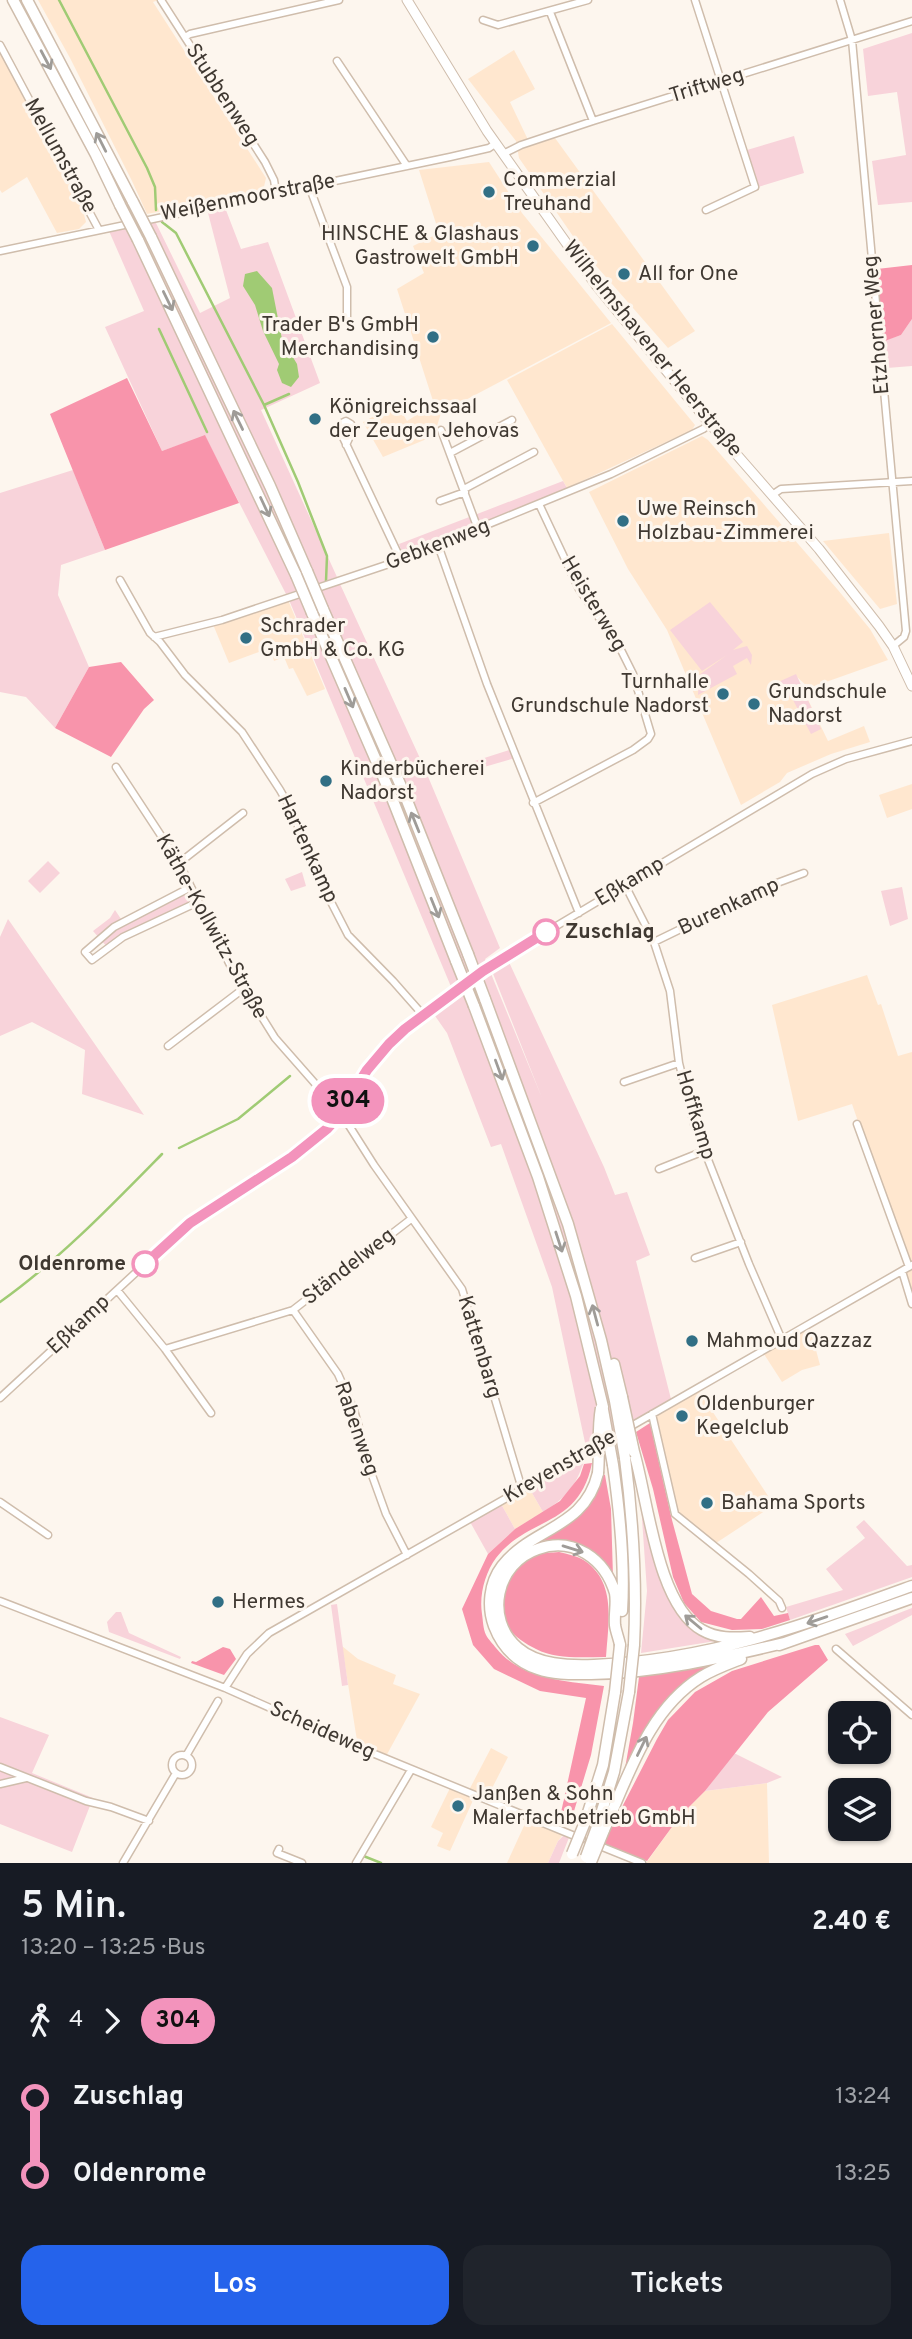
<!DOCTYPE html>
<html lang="de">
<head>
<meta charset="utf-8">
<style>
  body { margin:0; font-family:Overpass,sans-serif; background:#20242c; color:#f1f3f6; height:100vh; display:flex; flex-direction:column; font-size:26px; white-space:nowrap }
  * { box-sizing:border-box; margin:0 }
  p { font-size:23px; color:#9ea1a6 }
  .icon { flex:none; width:38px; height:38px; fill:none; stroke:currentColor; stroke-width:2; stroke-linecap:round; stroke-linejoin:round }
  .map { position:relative; height:1863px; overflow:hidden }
  .side { display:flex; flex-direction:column; background:#171b24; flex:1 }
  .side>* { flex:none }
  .badge { padding:0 14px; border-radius:23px; font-size:24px; line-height:46px }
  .controls { position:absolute; left:828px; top:1701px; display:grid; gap:14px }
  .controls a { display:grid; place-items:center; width:63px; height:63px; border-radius:14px; background:#171b24; box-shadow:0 2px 5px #0004; font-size:35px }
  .map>.badge { position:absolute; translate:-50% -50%; box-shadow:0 0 0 4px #fff }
  .legs { display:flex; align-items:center; gap:10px; height:77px; padding:0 21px; font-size:23px }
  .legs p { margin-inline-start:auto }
  .summary { display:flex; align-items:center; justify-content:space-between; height:119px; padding:0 21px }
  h1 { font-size:38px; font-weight:600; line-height:52px }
  .cta { display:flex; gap:14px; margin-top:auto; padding:14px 21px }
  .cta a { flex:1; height:80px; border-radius:21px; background:#2563eb; color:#fff; font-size:28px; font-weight:600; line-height:80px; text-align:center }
  .cta a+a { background:#20242c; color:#f1f3f6 }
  ul { padding:0 21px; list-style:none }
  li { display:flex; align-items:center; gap:24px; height:77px; font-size:26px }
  li i { display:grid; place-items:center; width:10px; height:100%; margin:0 9px; background:currentColor }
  li i::after { content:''; width:18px; height:18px; margin:-9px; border:5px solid; border-radius:50%; background:#171b24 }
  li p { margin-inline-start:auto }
  li:first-child i { background:linear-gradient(#0000 50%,currentColor 0) }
  li:last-child i { background:linear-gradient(currentColor 50%,#0000 0) }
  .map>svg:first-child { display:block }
</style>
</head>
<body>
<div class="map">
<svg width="912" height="1863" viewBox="0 0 912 1863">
  <rect width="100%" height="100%" fill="#fdf6ee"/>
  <path fill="#ffe7cf" d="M38,0H159L153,2L266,178L263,191L147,214L132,181L70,58Z
    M0,45L42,123L82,207L86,222L79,229L57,233L27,177L2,193L0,190Z
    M514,50L535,89L510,102L530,144L555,138L695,331L668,348L584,252L519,158L516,141L468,79Z
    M489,162L522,213L611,323L441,413L434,436L383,457L363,422L397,404L407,421L434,404L397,289L424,273L413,246L439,233L419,170Z
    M612,324L695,425L692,430L567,488L507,380Z
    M702,436L708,440L838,590L870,629L888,660L809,688L797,677L828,741L864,726L870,742L831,754L787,773L780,782L741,805L667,630L628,569L589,492Z
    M889,533L897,604L880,609L823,541Z
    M288,600L325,689L307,696L293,668L289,669L284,657L274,661L270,648L229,663L212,622Z
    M912,784V809L887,818L879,795Z
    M867,975L878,1005L881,1004L898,1056L912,1052V1301L902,1271L908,1267L852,1104L798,1121L772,1005Z
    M809,1324L820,1365L802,1370L782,1382L762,1351Z
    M697,1388L774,1505L713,1545L675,1514L652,1414Z
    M528,1486L543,1512L515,1529L500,1502Z
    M342,1646L358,1659L396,1675L393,1684L420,1694L385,1758L358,1747Z
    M491,1748L508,1757L486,1800L475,1796L450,1851L437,1846L443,1833L431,1827L451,1786L468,1792Z
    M767,1783L769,1863H646L680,1816L705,1791Z
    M528,1817L565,1832L558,1841L548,1863H507Z"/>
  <path fill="#f8d3da" d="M912,33V202L878,205L872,161L906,155L897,92L868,96L863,49Z
    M794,136L804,173L758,187L747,150Z
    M224,205L241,249L268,242L320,383L261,410L337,577L286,594L205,436L162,451L105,327L144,311L109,231L155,221L200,313L230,298L207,209Z
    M912,319V366L887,368L886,340L901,335Z
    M73,470L105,550L61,565L58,595L89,667L55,728L26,697L0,692V493Z
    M563,481L567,488L477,527L403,555L399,544Z
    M340,584L424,767L500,948L485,959L542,1098L492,971L508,960L604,1167L615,1195L627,1192L650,1255L636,1261L672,1403L587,1452C578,1482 570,1496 543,1512L528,1486L587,1452L552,1287L501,1144L491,1147L447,1033L433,1013L454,998L452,989L289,600Z
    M710,602L743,642L733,650L747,646L752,655L751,665L747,658L733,666L737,674L698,695L699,675L727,655L702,671L670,630Z
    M796,674L821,729L811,734L793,700L776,683Z
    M512,749L515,758L450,777L447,770Z
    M48,861L60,873L40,893L28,881Z
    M302,872L306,886L291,891L285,879Z
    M191,887L198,902L108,948L93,931L110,918L115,910L123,922Z
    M902,887L908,919L890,926L881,891Z
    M8,919L144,1115L82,1094L85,1050L32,1022L0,1036V937Z
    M640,1490L671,1602L722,1640L641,1653L647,1591Z
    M500,1502L515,1529L488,1554L469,1520Z
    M864,1520L907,1566L912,1565V1577L790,1620L786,1607L843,1590L826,1569L865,1538L856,1527Z
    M337,1604L348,1685L342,1686L331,1605Z
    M912,1608V1615L853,1646L845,1634Z
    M116,1612H121L129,1633L181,1657L180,1659L109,1632L107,1622Z
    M0,1717L49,1735L32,1773L93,1798L72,1852L0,1824Z
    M734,1753L782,1777L767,1783L705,1791Z
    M564,1835H570L559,1863H548L558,1841Z"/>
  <path fill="#f894ab" d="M912,265V319L901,335L882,342L877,269Z
    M127,378L162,451L205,435L239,503L105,550L50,414Z
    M121,662L154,700L144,709L111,757L55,728L89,667Z
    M650,1423L672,1520L692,1594L711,1611L737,1619H741L761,1597L774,1616L788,1613L790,1620L762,1629L732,1630L701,1622L684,1603L673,1577L653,1489L636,1432Z
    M592,1463C579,1528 528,1516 496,1558C485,1573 479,1595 482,1614C483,1620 483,1629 486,1635C488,1639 493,1644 496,1648C522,1680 566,1681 604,1686L591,1755L571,1821L560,1817L586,1698L540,1691L494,1669L473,1645L462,1609L488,1554L515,1529L560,1501L580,1476L584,1464Z
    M603,1474L605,1475L611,1509L613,1577C590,1544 581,1539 540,1541C579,1520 586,1515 603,1474Z
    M559,1552C567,1554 578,1556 585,1561C617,1583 608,1624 606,1657C583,1657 557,1660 536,1649C522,1642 506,1631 502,1615C495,1592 515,1561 537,1554C544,1552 552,1553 559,1552Z
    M815,1645H819L828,1660L768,1712L705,1791L680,1816L647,1861L603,1844L657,1739L668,1720L695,1692L732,1671Z
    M223,1647L230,1649L236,1659L224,1675L191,1663L192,1661L196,1662Z
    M713,1665L678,1688L624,1774L633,1723L639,1677Z"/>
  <path fill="#a0cb74" d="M257,271L272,288L282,339L297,364L299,377L291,387L282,383L277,370L279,364L263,331L255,305L243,286L245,274Z"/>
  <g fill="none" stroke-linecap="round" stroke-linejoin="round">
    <path stroke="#a0cb74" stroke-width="2.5" d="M59,0L147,168L155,187L156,210
      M162,222L176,233L264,405L298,482L327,556L326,581
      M159,329L207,432
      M264,405L289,394
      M179,1148L238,1119L290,1076
      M0,1302C59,1260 111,1206 162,1154
      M361,1855L381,1863"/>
    <defs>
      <path id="street" d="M161,0L265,162L274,180L276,192
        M695,0L755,187L706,210
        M840,0L852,40L906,631L904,637L893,646
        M550,12L593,121
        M483,20L498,25L588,0
        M185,37L190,34L339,0
        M0,45L99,230
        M337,61L407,166
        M503,154L521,145L593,121L912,21
        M309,186L347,287V317
        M0,251L450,157L489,148L495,144
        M441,430L478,529
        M346,445L351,434V424L346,421L340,424L339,429L401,560
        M450,453L512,420
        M464,489L534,452
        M772,495L781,489L912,481
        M440,501L465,492
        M438,545L487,684L579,913
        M120,580L150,633L160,642L185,675L242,732L280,790L293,813L314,869L348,935L393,981L423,1015
        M154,637L222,620L401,560L611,474L703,429L710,424
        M116,767L179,863L232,969L275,1038L341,1113L374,1165L462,1289L522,1489
        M533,803L633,750L648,739L651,734L633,674L620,648L579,589L539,504
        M179,863L243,813
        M625,885L654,942L670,991L679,1063L694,1124L749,1264L782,1340
        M191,887L114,927L85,952L92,960L123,937L198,902
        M654,942L769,886L804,873
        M168,1046L243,989
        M624,1082L679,1063
        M857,1124L909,1267
        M659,1169L704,1151
        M695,1258L741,1242
        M902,1271L912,1304
        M117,1290L165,1349L211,1413
        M293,1310L338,1374L354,1410L373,1478L386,1514L407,1555
        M165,1349L293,1310L411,1219
        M0,1398L183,1229L292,1157L328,1128L338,1117L367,1070L389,1044L423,1015L511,953L812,774L846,759L912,741
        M652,1414L675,1514L749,1574L779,1601L782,1608
        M607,1440L912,1265
        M0,1502L48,1535
        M0,1601L225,1688L365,1750L582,1839
        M836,1649L912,1715
        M225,1688L247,1654L269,1633L598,1446
        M172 1765a10 10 0 1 1 20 0a10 10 0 1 1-20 0Z
        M186,1756L218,1701
        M0,1767L86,1801L111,1807L149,1821
        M0,1784L26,1778
        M595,1844L642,1863
        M279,1849L277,1853L302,1863
        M123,1863L176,1773
        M356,1863L411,1770"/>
      <path id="secondary" d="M407,0L487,131L596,285L710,424L819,549L879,626L893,646L912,686"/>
      <path id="highway" d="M13,0L96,155L120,205
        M27,0L133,202
        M151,237L270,486L307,571
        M138,240L296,575
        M323,609L404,793L468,954
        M312,613L388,788L456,961
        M485,999L568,1224L601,1340L615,1401
        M474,1006L538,1177L576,1296L603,1407
        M614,1364L622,1397
        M634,1452C648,1500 657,1605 702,1630C718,1639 733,1638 750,1637
        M625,1458C633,1520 637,1582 634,1645
        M613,1465C620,1514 625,1563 622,1611
        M598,1473C585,1529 532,1527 502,1566C489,1583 487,1607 494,1626C502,1647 517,1662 538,1669C555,1675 573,1674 591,1674C656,1673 721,1658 784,1643
        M620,1645C619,1639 616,1632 615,1625C614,1614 617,1603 615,1593C605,1559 573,1536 538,1549C496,1563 484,1619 518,1648C538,1665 568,1666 594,1665C710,1660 804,1625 912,1586
        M779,1645L912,1598
        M585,1822L603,1765L615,1692
        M597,1827L614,1772L629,1692
        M604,1830C629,1775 648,1710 701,1677C714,1669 728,1664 741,1659"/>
    </defs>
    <use href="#street" stroke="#cfbdac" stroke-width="9"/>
    <use href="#secondary" stroke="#cfbdac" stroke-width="11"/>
    <use href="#highway" stroke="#cfbdac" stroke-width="13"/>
    <use href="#street" stroke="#fff" stroke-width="6"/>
    <use href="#secondary" stroke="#fff" stroke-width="9"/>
    <use href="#highway" stroke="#fff" stroke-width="10"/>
    <defs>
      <path id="highway-bridge" d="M133,202L151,237
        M120,205L138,240
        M307,571L323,609
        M296,575L312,613
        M468,954L485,999
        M456,961L474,1006
        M622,1397L634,1452
        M615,1401L625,1458
        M603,1410L613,1465
        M598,1473C600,1451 597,1430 601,1408
        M615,1692L620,1645
        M629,1692L634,1645
        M572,1854L585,1822
        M586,1857L597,1827
        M591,1862L604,1830"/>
    </defs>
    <use href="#highway-bridge" stroke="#cfbdac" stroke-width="13" stroke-linecap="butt"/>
    <use href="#highway-bridge" stroke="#fff" stroke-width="10"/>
  </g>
  <defs><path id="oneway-shaft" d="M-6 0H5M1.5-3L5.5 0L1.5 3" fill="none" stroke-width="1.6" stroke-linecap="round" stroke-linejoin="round" transform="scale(1.75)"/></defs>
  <g stroke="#9f9c98">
    <use href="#oneway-shaft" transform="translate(46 60) rotate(62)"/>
    <use href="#oneway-shaft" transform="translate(101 142) rotate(-117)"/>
    <use href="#oneway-shaft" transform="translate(168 301) rotate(64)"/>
    <use href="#oneway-shaft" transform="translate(238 420) rotate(-116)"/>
    <use href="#oneway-shaft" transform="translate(265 507) rotate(65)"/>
    <use href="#oneway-shaft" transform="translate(349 698) rotate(67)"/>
    <use href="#oneway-shaft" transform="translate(415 822) rotate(-112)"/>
    <use href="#oneway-shaft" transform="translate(435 908) rotate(68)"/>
    <use href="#oneway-shaft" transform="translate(499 1070) rotate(70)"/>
    <use href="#oneway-shaft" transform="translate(559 1242) rotate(72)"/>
    <use href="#oneway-shaft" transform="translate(595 1315) rotate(-105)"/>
    <use href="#oneway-shaft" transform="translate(573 1549) rotate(17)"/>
    <use href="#oneway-shaft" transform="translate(817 1620) rotate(161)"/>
    <use href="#oneway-shaft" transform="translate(693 1622) rotate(-140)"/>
    <use href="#oneway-shaft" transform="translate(642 1746) rotate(-64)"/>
  </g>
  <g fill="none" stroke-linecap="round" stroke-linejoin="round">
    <defs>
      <path id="line-1" d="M145,1264L190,1223L292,1157L328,1128L338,1117L367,1070L389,1044L405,1029L483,971L546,932"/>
    </defs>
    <use href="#line-1" stroke="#fff" stroke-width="16"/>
    <use href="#line-1" stroke="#f393bc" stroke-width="10"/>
  </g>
  <g fill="#316f85" stroke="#fdf6ee" stroke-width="2.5">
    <circle cx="489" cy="192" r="7"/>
    <circle cx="533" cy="246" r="7"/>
    <circle cx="624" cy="274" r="7"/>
    <circle cx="433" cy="337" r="7"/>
    <circle cx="315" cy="419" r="7"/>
    <circle cx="623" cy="521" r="7"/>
    <circle cx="246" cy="638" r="7"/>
    <circle cx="723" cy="694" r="7"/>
    <circle cx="754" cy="704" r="7"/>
    <circle cx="326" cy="781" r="7"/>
    <circle cx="692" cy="1341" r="7"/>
    <circle cx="682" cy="1416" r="7"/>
    <circle cx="707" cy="1503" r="7"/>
    <circle cx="218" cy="1602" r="7"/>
    <circle cx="458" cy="1806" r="7"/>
  </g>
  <g fill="#fff" stroke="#f393bc" stroke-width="3.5">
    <circle cx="546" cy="932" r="12"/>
    <circle cx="145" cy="1264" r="12"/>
  </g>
  <g text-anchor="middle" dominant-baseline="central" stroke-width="6" stroke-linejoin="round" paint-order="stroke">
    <g font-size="21" fill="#3f3831" stroke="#fdf6ee">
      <text transform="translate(707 86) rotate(-17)">Triftweg</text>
      <text transform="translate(222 95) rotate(57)">Stubbenweg</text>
      <text transform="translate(60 156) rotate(61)">Mellumstraße</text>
      <text transform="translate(248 198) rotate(-11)">Weißenmoorstraße</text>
      <text transform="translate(877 325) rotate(-95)">Etzhorner Weg</text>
      <text transform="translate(652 349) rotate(51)">Wilhelmshavener Heerstraße</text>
      <text transform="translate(438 545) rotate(-21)">Gebkenweg</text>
      <text transform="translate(593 604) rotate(59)">Heisterweg</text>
      <text transform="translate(307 849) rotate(65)">Hartenkamp</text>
      <text transform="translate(630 882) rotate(-31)">Eßkamp</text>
      <text transform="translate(729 907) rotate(-25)">Burenkamp</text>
      <text transform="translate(211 927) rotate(61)">Käthe-Kollwitz-Straße</text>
      <text transform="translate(695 1115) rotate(73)">Hoffkamp</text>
      <text transform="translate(349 1267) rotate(-38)">Ständelweg</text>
      <text transform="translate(79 1325) rotate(-43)">Eßkamp</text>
      <text transform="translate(479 1347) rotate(73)">Kattenbarg</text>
      <text transform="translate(356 1429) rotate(71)">Rabenweg</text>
      <text transform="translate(560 1467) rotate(-30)">Kreyenstraße</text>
      <text transform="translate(322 1731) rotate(24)">Scheideweg</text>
    </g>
    <g font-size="21" fill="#3f3831" stroke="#fdf6ee" text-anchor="start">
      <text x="503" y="180">Commerzial<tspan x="503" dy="24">Treuhand</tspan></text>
      <text x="519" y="234" text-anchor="end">HINSCHE &amp; Glashaus<tspan x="519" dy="24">Gastrowelt GmbH</tspan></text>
      <text x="638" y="274">All for One</text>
      <text x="419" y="325" text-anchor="end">Trader B's GmbH<tspan x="419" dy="24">Merchandising</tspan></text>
      <text x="329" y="407">Königreichssaal<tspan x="329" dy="24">der Zeugen Jehovas</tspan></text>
      <text x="637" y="509">Uwe Reinsch<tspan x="637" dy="24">Holzbau-Zimmerei</tspan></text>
      <text x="260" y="626">Schrader<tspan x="260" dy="24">GmbH &amp; Co. KG</tspan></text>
      <text x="709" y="682" text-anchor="end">Turnhalle<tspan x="709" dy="24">Grundschule Nadorst</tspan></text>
      <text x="768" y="692">Grundschule<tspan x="768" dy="24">Nadorst</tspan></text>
      <text x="340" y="769">Kinderbücherei<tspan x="340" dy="24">Nadorst</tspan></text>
      <text x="706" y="1341">Mahmoud Qazzaz</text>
      <text x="696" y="1404">Oldenburger<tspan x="696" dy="24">Kegelclub</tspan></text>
      <text x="721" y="1503">Bahama Sports</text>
      <text x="232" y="1602">Hermes</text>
      <text x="472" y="1794">Janßen &amp; Sohn<tspan x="472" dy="24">Malerfachbetrieb GmbH</tspan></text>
    </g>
    <g font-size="21" font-weight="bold" fill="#3f3831" stroke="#fdf6ee" text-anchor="start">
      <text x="565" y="932">Zuschlag</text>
      <text x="126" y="1264" text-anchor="end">Oldenrome</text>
    </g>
  </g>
</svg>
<div class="controls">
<a><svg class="icon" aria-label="locate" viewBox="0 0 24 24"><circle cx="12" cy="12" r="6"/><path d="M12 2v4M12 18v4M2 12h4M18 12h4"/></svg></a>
<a><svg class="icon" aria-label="layers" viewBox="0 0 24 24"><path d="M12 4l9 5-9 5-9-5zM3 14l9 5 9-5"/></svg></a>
</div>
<b class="badge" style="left:348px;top:1101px;background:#f393bc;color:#111">304</b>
</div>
<section class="side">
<div class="summary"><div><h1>5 Min.</h1><p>13:20 – 13:25 · Bus</p></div><b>2.40 €</b></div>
<div class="legs"><svg class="icon" aria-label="walk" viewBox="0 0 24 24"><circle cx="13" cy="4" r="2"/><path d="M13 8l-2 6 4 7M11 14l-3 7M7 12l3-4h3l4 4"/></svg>4<svg class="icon" aria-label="forward" viewBox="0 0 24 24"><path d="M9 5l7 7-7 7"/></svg><b class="badge" style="background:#f393bc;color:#111">304</b></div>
<ul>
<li><i style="color:#f393bc"></i><b>Zuschlag</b><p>13:24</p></li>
<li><i style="color:#f393bc"></i><b>Oldenrome</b><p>13:25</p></li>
</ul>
<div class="cta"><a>Los</a><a>Tickets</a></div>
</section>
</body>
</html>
